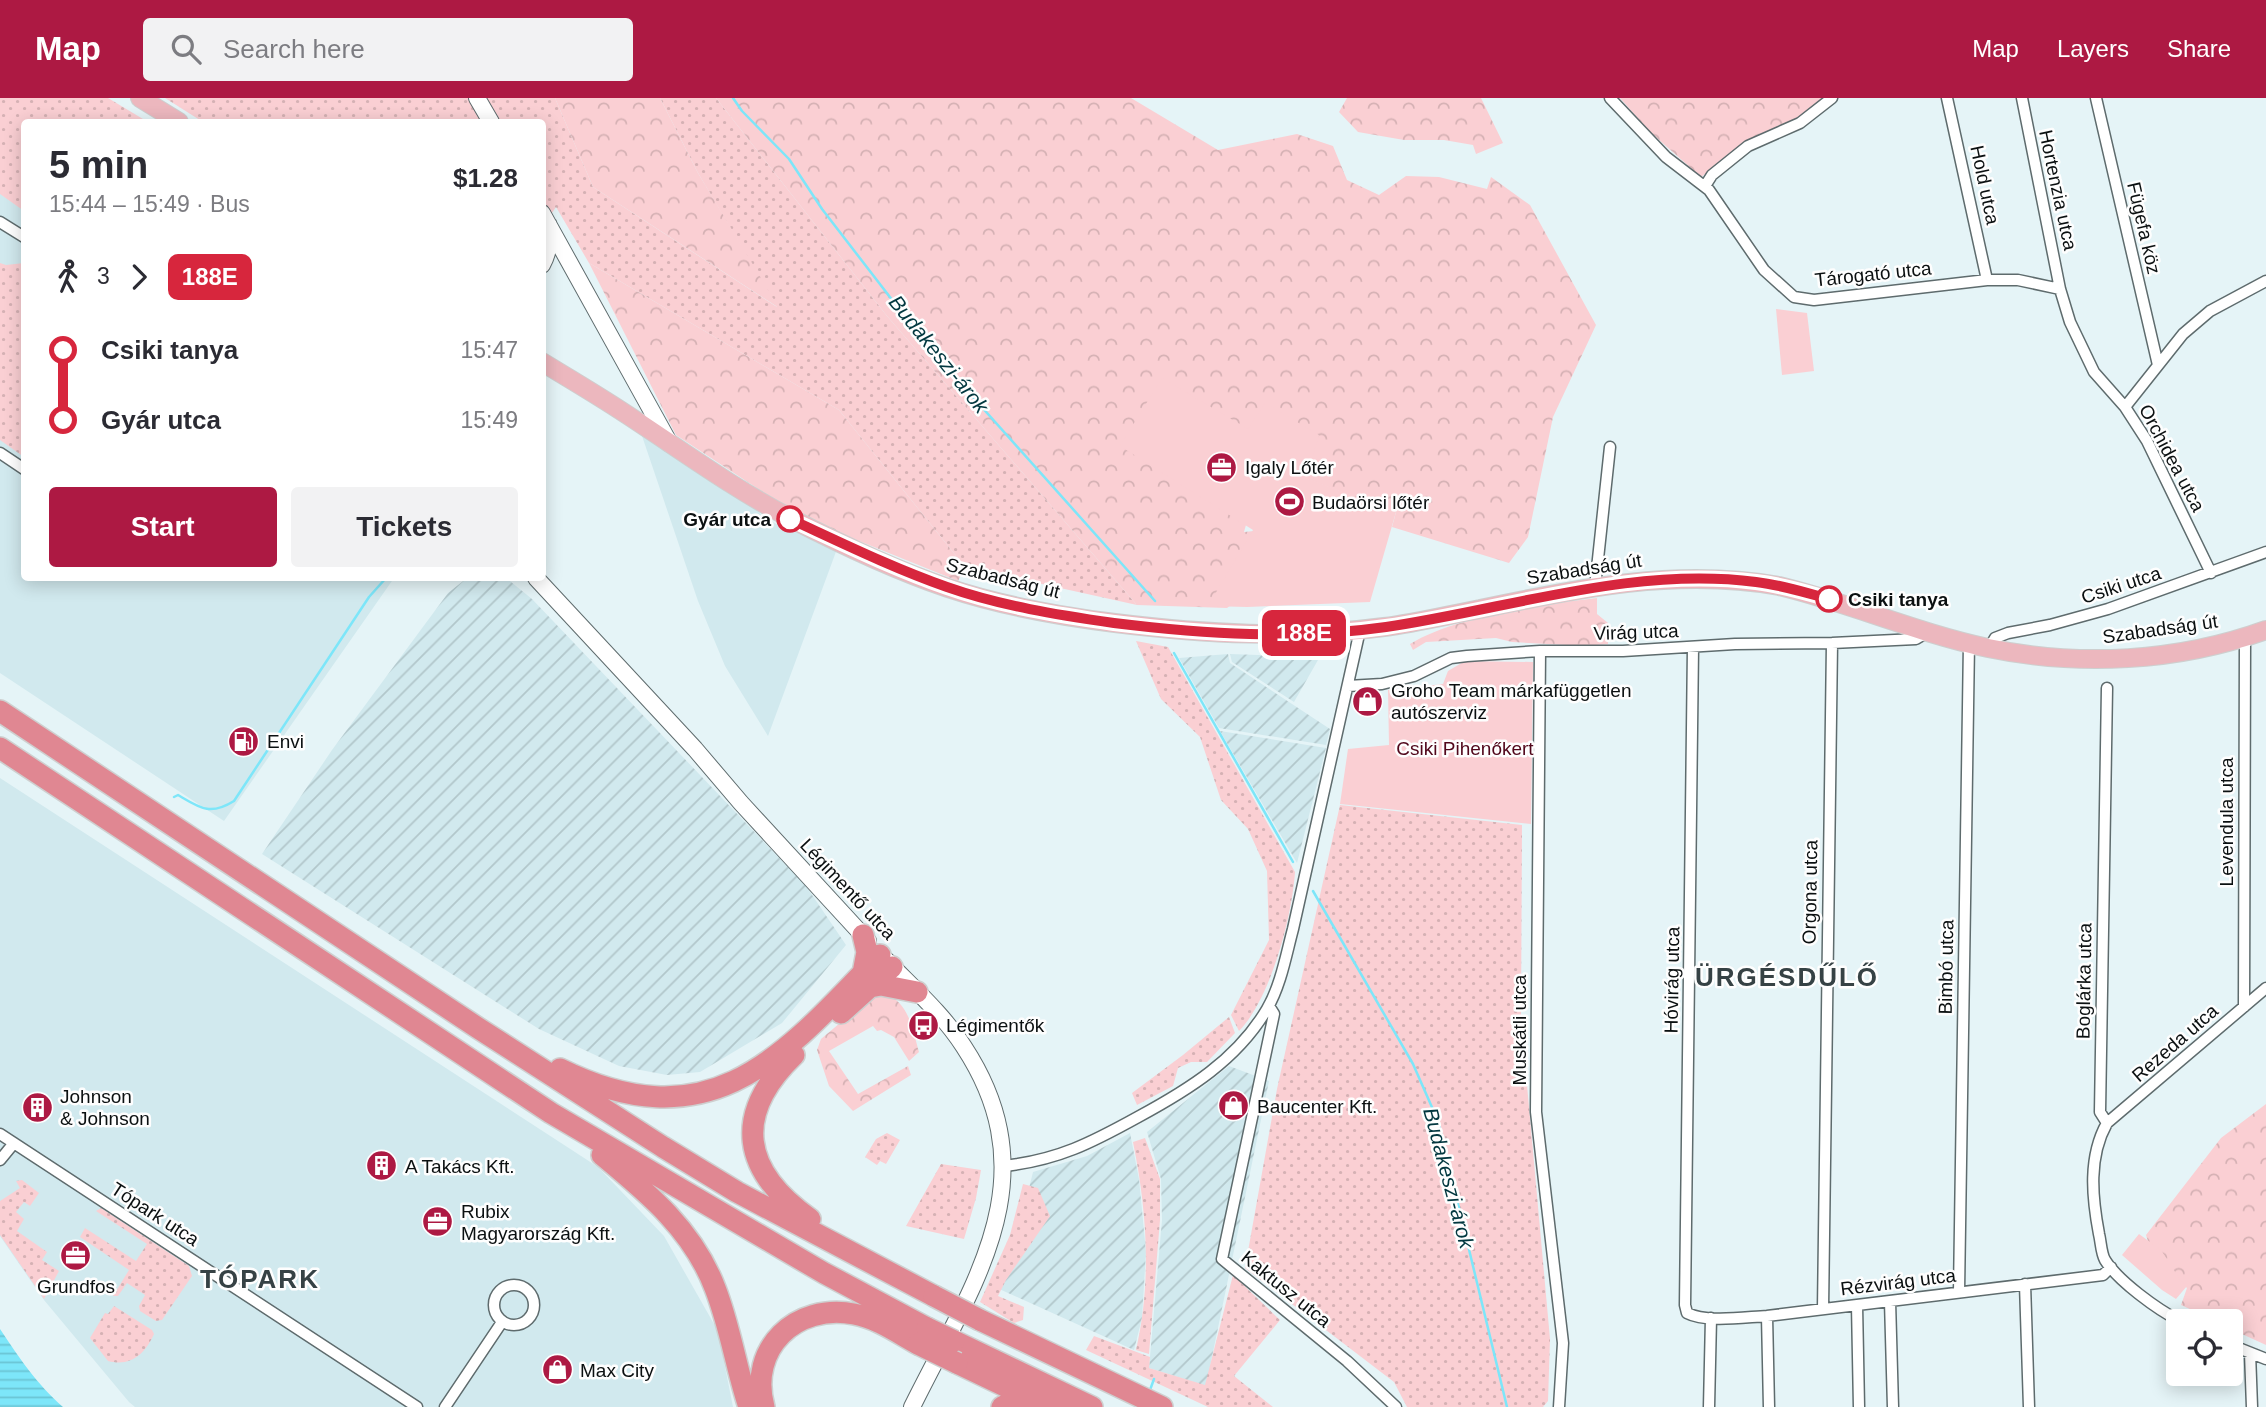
<!DOCTYPE html>
<html lang="en">
<head>
<meta charset="utf-8">
<style>
  body { margin:0; font-family:Helvetica,sans-serif; background:#f2f2f3; color:#2b2b33; height:100vh; display:flex; flex-direction:column; font-size:26px; white-space:nowrap }
  * { box-sizing:border-box; margin:0 }
  p { font-size:23px; color:#7c7c81 }
  .icon { flex:none; width:38px; height:38px; fill:none; stroke:currentColor; stroke-width:2; stroke-linecap:round; stroke-linejoin:round }
  .map { position:relative; flex:1; overflow:hidden }
  .drawer { position:absolute; left:21px; top:21px; width:525px; height:462px; display:flex; flex-direction:column; background:#fff; border-radius:7px; box-shadow:0 4px 18px #0003 }
  .drawer>* { flex:none }
  .badge { padding:0 14px; border-radius:10px; font-size:24px; line-height:46px }
  .controls { position:absolute; left:2166px; top:1211px; display:grid; gap:14px }
  .controls a { display:grid; place-items:center; width:77px; height:77px; border-radius:7px; background:#fff; box-shadow:0 4px 18px #0003; font-size:35px }
  .map>.badge { position:absolute; translate:-50% -50%; box-shadow:0 0 0 4px #fff }
  .legs { display:flex; align-items:center; gap:10px; height:77px; padding:0 28px; font-size:23px }
  .legs p { margin-inline-start:auto }
  .summary { display:flex; align-items:center; justify-content:space-between; height:119px; padding:0 28px }
  h1 { font-size:38px; font-weight:700; line-height:52px }
  .primary-button { display:flex; gap:14px; margin-top:auto; padding:14px 28px }
  .primary-button a { flex:1; height:80px; border-radius:7px; background:#ad1943; color:#fff; font-size:28px; font-weight:700; line-height:80px; text-align:center }
  .primary-button a+a { background:#f2f2f3; color:#2b2b33 }
  ul { padding:0 28px; list-style:none }
  li { display:flex; align-items:center; gap:24px; height:70px; font-size:26px }
  li i { display:grid; place-items:center; width:10px; height:100%; margin:0 9px; background:currentColor }
  li i::after { content:''; width:18px; height:18px; margin:-9px; border:5px solid; border-radius:50%; background:#fff }
  li p { margin-inline-start:auto }
  li:first-child i { background:linear-gradient(#0000 50%,currentColor 0) }
  li:last-child i { background:linear-gradient(currentColor 50%,#0000 0) }
  header { display:flex; align-items:center; gap:42px; box-sizing:border-box; height:98px; padding:0 35px; background:#ad1943; color:#fff }
  header strong { font-size:33px }
  nav { display:flex; gap:38px; margin-inline-start:auto; font-size:24px }
  .search { width:490px; height:63px; background:#f2f2f3; display:flex; align-items:center; gap:18px; box-sizing:border-box; padding:0 24px; border-radius:7px; color:#7c7c81; font-size:26px }
  .map>svg:first-child { display:block }
</style>
</head>
<body>
<header>
<strong>Map</strong>
<div class="search"><svg class="icon" aria-label="search" viewBox="0 0 24 24"><circle cx="10" cy="10" r="6"/><path d="M15 15l6 6"/></svg>Search here</div>
<nav><a>Map</a><a>Layers</a><a>Share</a></nav>
</header>
<div class="map">
<svg width="2266" height="1309" viewBox="0 0 2266 1309">
  <defs>
    <pattern id="industrial-furrows" width="10" height="10" patternUnits="userSpaceOnUse" patternTransform="scale(1.75)"><rect width="10" height="10" fill="#d1e9ee"/><path d="M-1 1l2-2M0 10L10 0M9 11l2-2" fill="none" stroke="#b2c7cb"/></pattern>
    <pattern id="grass-dots" width="8" height="8" patternUnits="userSpaceOnUse" patternTransform="scale(1.75)"><rect width="8" height="8" fill="#facfd3"/><path d="M2 2h.1M6 6h.1" fill="none" stroke="#d5b1b4" stroke-width="1.8" stroke-linecap="round"/></pattern>
    <pattern id="forest-crowns" width="20" height="18" patternUnits="userSpaceOnUse" patternTransform="scale(1.75)"><rect width="20" height="18" fill="#facfd3"/><path d="M2 6a3 3 0 1 1 6 0M12 15a3 3 0 1 1 6 0" fill="none" stroke="#d5b1b4"/></pattern>
    <pattern id="water-rules" width="6" height="5" patternUnits="userSpaceOnUse" patternTransform="scale(1.75)"><rect width="6" height="5" fill="#7de6f9"/><path d="M0 2.5h6" fill="none" stroke="#6bc4d4"/></pattern>
  </defs>
  <rect width="100%" height="100%" fill="#e5f4f7"/>
  <path fill="#d1e9ee" d="M0,87L24,105V480H394L224,723L0,575Z
    M641,335L751,406L763,419L790,433L805,436L837,451L768,638L725,568L698,503Z
    M0,680L598,1069L664,1138L718,1233L733,1309H135L129,1304L44,1202L0,1138Z"/>
  <path fill="url(#industrial-furrows)" d="M467,480H506L532,501L806,788L846,847L782,925L700,974L667,977L619,968L539,931L262,756L332,652L448,495Z
    M1228,556L1230,565L1330,631L1326,647L1219,630L1179,560Z
    M1230,556L1291,558L1318,562L1294,604L1232,564Z
    M1220,633L1326,650L1297,765Z
    M1229,968L1269,983L1206,1288L1149,1270L1162,1122L1161,1081L1147,1034Z
    M1130,1035L1139,1081L1146,1154L1142,1220L1134,1252L997,1190L1015,1147L1033,1074L1087,1058Z"/>
  <path fill="url(#grass-dots)" d="M0,0H108L148,24H24V113L0,96Z
    M165,0H555L593,89L777,209L698,75L660,0H716L887,218L1137,507L965,469L839,312L589,165L556,109L543,128L542,24H203Z
    M0,165L6,167L24,165V359L0,342Z
    M1136,543L1168,549L1295,774C1292,819 1271,900 1239,933L1231,917L1269,842L1267,773L1248,731L1221,702L1200,639L1161,601Z
    M1340,707L1522,727L1521,921L1550,1241L1548,1303L1543,1309H1407L1394,1284L1245,1170L1277,991Z
    M1229,919L1235,935L1207,964H1191L1178,970L1173,988L1137,1007L1132,995L1183,957Z
    M887,1035L900,1042L886,1066L880,1063L877,1067L865,1059L876,1041Z
    M1145,1040L1160,1081V1122L1149,1256L1136,1252C1152,1183 1147,1113 1133,1044Z
    M941,1066L981,1072L976,1100L964,1141L906,1128Z
    M22,1082L39,1095L30,1108L24,1104L16,1114L24,1121L17,1133L47,1154L42,1162L59,1173L44,1201L0,1137V1103L20,1090L16,1083Z
    M1023,1086L1038,1090L1050,1118L1006,1182L998,1198L1024,1209L1023,1222L1014,1225L980,1204L1010,1137Z
    M101,1110L189,1168L192,1178L162,1222L156,1223L140,1213L139,1208L145,1197L127,1185L118,1198H113L129,1172L80,1139L85,1130L136,1163L147,1146L96,1113Z
    M1233,1177L1280,1222L1234,1278L1273,1309H1208L1086,1252L1094,1238L1150,1259L1149,1270L1205,1287Z
    M114,1208L152,1232L154,1236C145,1256 131,1269 108,1263L90,1240L105,1215L108,1216Z"/>
  <path fill="url(#forest-crowns)" d="M555,0H660L698,75L779,210L593,89Z
    M716,0H1131L1218,52L1297,36L1333,48L1347,82L1379,97L1406,78L1439,79L1487,91L1491,79L1530,107L1596,227L1553,319L1528,439L1509,465L1392,429L1396,414L1296,377L1249,416L1244,434L1274,431L1249,493L1227,510L1137,507L887,218Z
    M1347,0H1481L1503,45L1476,56L1473,47L1444,42H1404L1358,34L1339,14Z
    M1620,0H1828L1790,27L1755,40L1701,79L1649,33Z
    M589,165L839,312L965,469L958,483L817,426L772,400L676,337Z
    M1597,500V516L1608,525V546L1585,548L1512,544L1496,540L1426,544L1413,552L1410,546C1455,518 1544,506 1597,500Z
    M882,895C909,902 912,930 919,954L909,963L894,939L881,932L877,933L873,928L829,953L858,996L908,968L911,977L853,1013L829,988L817,952L821,941L872,898Z
    M2266,1006V1247L2231,1231V1223H2216L2181,1207L2187,1190L2154,1161L2146,1137L2221,1040Z"/>
  <path fill="#facfd3" d="M1776,211L1807,215L1814,273L1782,277Z
    M1162,280L1248,331L1265,305L1319,337L1306,380L1396,414L1370,504L1247,509L1208,508L1253,432L1120,348Z
    M1465,563L1533,564L1531,726L1340,706L1348,651L1389,647L1388,592L1443,586L1448,573Z
    M2139,1136L2161,1152L2181,1183L2187,1188L2176,1201L2162,1192L2122,1157Z"/>
  <path fill="url(#water-rules)" d="M0,1231C20,1261 36,1285 63,1309H0Z"/>
  <g fill="none" stroke-linecap="round" stroke-linejoin="round">
    <path stroke="#7de6f9" stroke-width="2.5" d="M733,0L742,13L789,61L822,111L930,251L1155,503
      M1174,555L1293,764
      M174,699L178,697C200,710 210,718 234,703L369,499L386,480
      M1313,793L1413,966L1438,1023L1507,1309
      M1150,1292L1154,1281"/>
    <defs>
      <path id="street" d="M1610,0L1666,59L1709,92L1764,172L1794,199L1814,202L1987,182H2018L2060,191
        M1947,0L1987,182
        M2022,0L2060,191L2070,224L2094,274L2125,309L2147,343L2211,475
        M2096,0L2158,267
        M1705,88L1712,77L1748,48L1800,25L1832,0
        M0,124L24,139
        M2125,309L2183,236L2210,213L2266,183
        M0,355L24,371
        M1595,489L1610,349
        M1693,549L1685,1207L1687,1215C1706,1225 1745,1219 1767,1218L2103,1177L2111,1169
        M1989,550L1995,540L2008,535L2050,527L2108,511L2266,454
        M1540,553L1536,1014L1563,1245L1559,1309
        M1348,588L1382,586L1414,578L1451,560L1467,558L1540,553H1623L1735,546L1832,545L1916,541L1928,534
        M2107,590L2100,1014L2107,1025
        M1269,908L1274,916L1222,1161L1347,1263L1396,1309
        M2244,909L2245,540
        M0,1036L417,1309
        M0,1062L14,1045
        M1004,1068C1058,1062 1091,1045 1138,1019C1188,992 1237,962 1267,911C1281,887 1286,857 1293,831L1360,532
        M2025,1186L2029,1309
        M494 1207a20 20 0 1 1 40 0a20 20 0 1 1-40 0Z
        M1959,1194L1969,545
        M1890,1203L1893,1309
        M1857,1207L1859,1309
        M1823,1211L1832,545
        M1767,1218L1769,1309
        M2180,1223C2158,1212 2118,1183 2105,1162C2101,1155 2101,1144 2099,1136C2092,1099 2088,1059 2107,1025L2266,890
        M2231,1247L2266,1261
        M2250,1255L2252,1309
        M445,1309L502,1224
        M1709,1309L1711,1220"/>
      <path id="secondary" d="M477,0L491,24
        M542,115L670,346
        M542,167C549,154 551,142 549,127
        M536,480L695,651L741,705L868,843
        M886,862C913,890 943,916 964,949C1051,1082 972,1187 912,1309"/>
      <path id="primary" d="M140,0L179,24
        M542,264C570,281 599,298 626,316C681,352 734,391 792,421C842,447 895,472 948,490C1002,508 1059,518 1115,525C1204,536 1294,541 1384,529C1416,525 1448,517 1480,511C1579,490 1678,470 1779,488C1850,505 1917,535 1988,550C2079,569 2178,564 2266,532"/>
      <path id="highway" d="M0,613L478,930L663,1049L737,1094L934,1198
        M0,650L551,1015L824,1175L927,1230
        M863,875L867,854L863,837
        M870,889L881,887L917,894
        M841,915L892,869
        M794,957C732,1017 742,1073 810,1121
        M560,971C711,1045 782,960 880,857
        M602,1057C648,1095 693,1132 715,1190C730,1228 736,1270 749,1309
        M980,1222L1162,1309
        M954,1243L1092,1309
        M957,1265L1005,1288L1058,1309
        M764,1309C748,1250 796,1205 854,1216C877,1220 898,1235 918,1246
        M1002,1309L1017,1301L1036,1302"/>
    </defs>
    <use href="#street" stroke="#5e6b6d" stroke-width="13"/>
    <use href="#secondary" stroke="#5e6b6d" stroke-width="18"/>
    <use href="#primary" stroke="#cecfcf" stroke-width="20"/>
    <use href="#highway" stroke="#cecfcf" stroke-width="24"/>
    <use href="#street" stroke="#fff" stroke-width="10"/>
    <use href="#secondary" stroke="#fff" stroke-width="16"/>
    <use href="#primary" stroke="#ecb7be" stroke-width="18"/>
    <use href="#highway" stroke="#e08792" stroke-width="21"/>
    <defs>
      <path id="highway-bridge" d="M934,1198L980,1222
        M927,1230L954,1243
        M918,1246L957,1265"/>
    </defs>
    <use href="#highway-bridge" stroke="#cecfcf" stroke-width="24" stroke-linecap="butt"/>
    <use href="#highway-bridge" stroke="#e08792" stroke-width="21"/>
  </g>
  <g fill="none" stroke-linecap="round" stroke-linejoin="round">
    <defs>
      <path id="line-1" d="M790,421C842,445 893,470 947,489C1001,508 1058,517 1114,525C1204,536 1296,542 1386,529C1509,511 1630,468 1756,484C1781,487 1805,494 1829,501"/>
    </defs>
    <use href="#line-1" stroke="#fff" stroke-width="16"/>
    <use href="#line-1" stroke="#d7263d" stroke-width="10"/>
  </g>
  <defs>
    <symbol id="office-disc" viewBox="-11 -11 22 22"><circle r="9.5" fill="#ad1943" stroke="#fefefe"/><path d="M-6-3h4V-5.5h4V-3h4V5H-6ZM-1-4.5V-3h2v-1.5ZM-6 0V1H6V0Z" fill="#fff"/></symbol>
    <symbol id="stadium-disc" viewBox="-11 -11 22 22"><circle r="9.5" fill="#ad1943" stroke="#fefefe"/><path d="M0-5a6.5 5 0 1 0 0 10a6.5 5 0 1 0 0-10ZM-3.5-1.8h7v3.6h-7Z" fill="#fff"/></symbol>
    <symbol id="shop-disc" viewBox="-11 -11 22 22"><circle r="9.5" fill="#ad1943" stroke="#fefefe"/><path d="M-5-2.5h2.3a2.7 3.5 0 0 1 5.4 0H5L5.5 6h-11ZM-1.5-2.5h3a1.5 2.3 0 0 0-3 0Z" fill="#fff"/></symbol>
    <symbol id="fuel-disc" viewBox="-11 -11 22 22"><circle r="9.5" fill="#ad1943" stroke="#fefefe"/><path d="M-5.5-6h7V0h2V4h1.3V-2.5L3-4.5l.8-.8L6-3V5H2.5V1h-1V6h-7ZM-4.2-4.7v3.2H.2V-4.7Z" fill="#fff"/></symbol>
    <symbol id="bus-disc" viewBox="-11 -11 22 22"><circle r="9.5" fill="#ad1943" stroke="#fefefe"/><path d="M-5-6H5V4H4V6H2V4H-2V6H-4V4H-5ZM-3.5-4V0h7V-4ZM-3.5 1.2v1.5H-2V1.2ZM2 1.2v1.5H3.5V1.2Z" fill="#fff"/></symbol>
    <symbol id="building-disc" viewBox="-11 -11 22 22"><circle r="9.5" fill="#ad1943" stroke="#fefefe"/><path d="M-4-6H4V6H1V3H-1V6H-4ZM-2.5-4.3h1.7v1.8h-1.7ZM.8-4.3h1.7v1.8H.8ZM-2.5-1h1.7V.8h-1.7ZM.8-1h1.7V.8H.8Z" fill="#fff"/></symbol>
  </defs>
  <g fill-rule="evenodd">
    <use href="#office-disc" x="1204" y="352" width="35" height="35"/>
    <use href="#stadium-disc" x="1272" y="386" width="35" height="35"/>
    <use href="#shop-disc" x="1350" y="586" width="35" height="35"/>
    <use href="#fuel-disc" x="226" y="626" width="35" height="35"/>
    <use href="#bus-disc" x="906" y="910" width="35" height="35"/>
    <use href="#shop-disc" x="1216" y="990" width="35" height="35"/>
    <use href="#building-disc" x="20" y="992" width="35" height="35"/>
    <use href="#building-disc" x="364" y="1050" width="35" height="35"/>
    <use href="#office-disc" x="420" y="1106" width="35" height="35"/>
    <use href="#office-disc" x="58" y="1140" width="35" height="35"/>
    <use href="#shop-disc" x="540" y="1254" width="35" height="35"/>
  </g>
  <g fill="#fff" stroke="#d7263d" stroke-width="3.5">
    <circle cx="790" cy="421" r="12"/>
    <circle cx="1829" cy="501" r="12"/>
  </g>
  <g text-anchor="middle" dominant-baseline="central" stroke-width="5" stroke-linejoin="round" paint-order="stroke">
    <g font-size="19" fill="#0b1011" stroke="#fefefe">
      <text transform="translate(1985 87) rotate(78)">Hold utca</text>
      <text transform="translate(2058 92) rotate(78)">Hortenzia utca</text>
      <text transform="translate(2144 130) rotate(77)">Fügefa köz</text>
      <text transform="translate(1873 176) rotate(-6)">Tárogató utca</text>
      <text transform="translate(2172 360) rotate(62)">Orchidea utca</text>
      <text transform="translate(1584 471) rotate(-9)">Szabadság út</text>
      <text transform="translate(1003 480) rotate(14)">Szabadság út</text>
      <text transform="translate(2121 487) rotate(-18)">Csiki utca</text>
      <text transform="translate(2160 531) rotate(-8)">Szabadság út</text>
      <text transform="translate(1636 534) rotate(-2)">Virág utca</text>
      <text transform="translate(2226 724) rotate(-90)">Levendula utca</text>
      <text transform="translate(848 791) rotate(47)">Légimentő utca</text>
      <text transform="translate(1810 794) rotate(-89)">Orgona utca</text>
      <text transform="translate(1946 869) rotate(-89)">Bimbó utca</text>
      <text transform="translate(1672 882) rotate(-89)">Hóvirág utca</text>
      <text transform="translate(2084 883) rotate(-89)">Boglárka utca</text>
      <text transform="translate(1519 932) rotate(-90)">Muskátli utca</text>
      <text transform="translate(2175 945) rotate(-41)">Rezeda utca</text>
      <text transform="translate(155 1116) rotate(33)">Tópark utca</text>
      <text transform="translate(1898 1184) rotate(-7)">Rézvirág utca</text>
      <text transform="translate(1286 1191) rotate(39)">Kaktusz utca</text>
    </g>
    <g font-size="19" fill="#0b1011" stroke="#fefefe" text-anchor="start">
      <text x="1245" y="369">Igaly Lőtér</text>
      <text x="1312" y="404">Budaörsi lőtér</text>
      <text x="1391" y="592">Groho Team márkafüggetlen<tspan x="1391" dy="22">autószerviz</tspan></text>
      <text x="267" y="643">Envi</text>
      <text x="946" y="927">Légimentők</text>
      <text x="60" y="998">Johnson<tspan x="60" dy="22">&amp; Johnson</tspan></text>
      <text x="1257" y="1008">Baucenter Kft.</text>
      <text x="405" y="1068">A Takács Kft.</text>
      <text x="461" y="1113">Rubix<tspan x="461" dy="22">Magyarország Kft.</tspan></text>
      <text x="76" y="1188" text-anchor="middle">Grundfos</text>
      <text x="580" y="1272">Max City</text>
    </g>
    <g font-size="19" font-weight="bold" fill="#0b1011" stroke="#fefefe" text-anchor="end">
      <text x="771" y="421">Gyár utca</text>
      <text x="1848" y="501" text-anchor="start">Csiki tanya</text>
    </g>
    <g font-size="19" fill="#51071b" stroke="#fefefe">
      <text x="1465" y="650">Csiki Pihenőkert</text>
    </g>
    <g font-size="21" font-style="italic" fill="#02373f" stroke="#fefefe">
      <text transform="translate(939 256) rotate(51)">Budakeszi-árok</text>
      <text transform="translate(1449 1080) rotate(75)">Budakeszi-árok</text>
    </g>
    <g font-size="26" font-weight="bold" letter-spacing="2" fill="#364245" stroke="#fefefe">
      <text x="1787" y="879">ÜRGÉSDŰLŐ</text>
      <text x="260" y="1181">TÓPARK</text>
    </g>
  </g>
</svg>
<div class="controls">
<a><svg class="icon" aria-label="locate" viewBox="0 0 24 24"><circle cx="12" cy="12" r="6"/><path d="M12 2v4M12 18v4M2 12h4M18 12h4"/></svg></a>
</div>
<b class="badge" style="left:1304px;top:535px;background:#d7263d;color:#fff">188E</b>
<section class="drawer">
<div class="summary"><div><h1>5 min</h1><p>15:44 – 15:49 · Bus</p></div><b>$1.28</b></div>
<div class="legs"><svg class="icon" aria-label="walk" viewBox="0 0 24 24"><circle cx="13" cy="4" r="2"/><path d="M13 8l-2 6 4 7M11 14l-3 7M7 12l3-4h3l4 4"/></svg>3<svg class="icon" aria-label="forward" viewBox="0 0 24 24"><path d="M9 5l7 7-7 7"/></svg><b class="badge" style="background:#d7263d;color:#fff">188E</b></div>
<ul>
<li><i style="color:#d7263d"></i><b>Csiki tanya</b><p>15:47</p></li>
<li><i style="color:#d7263d"></i><b>Gyár utca</b><p>15:49</p></li>
</ul>
<div class="primary-button"><a>Start</a><a>Tickets</a></div>
</section>
</div>
</body>
</html>
